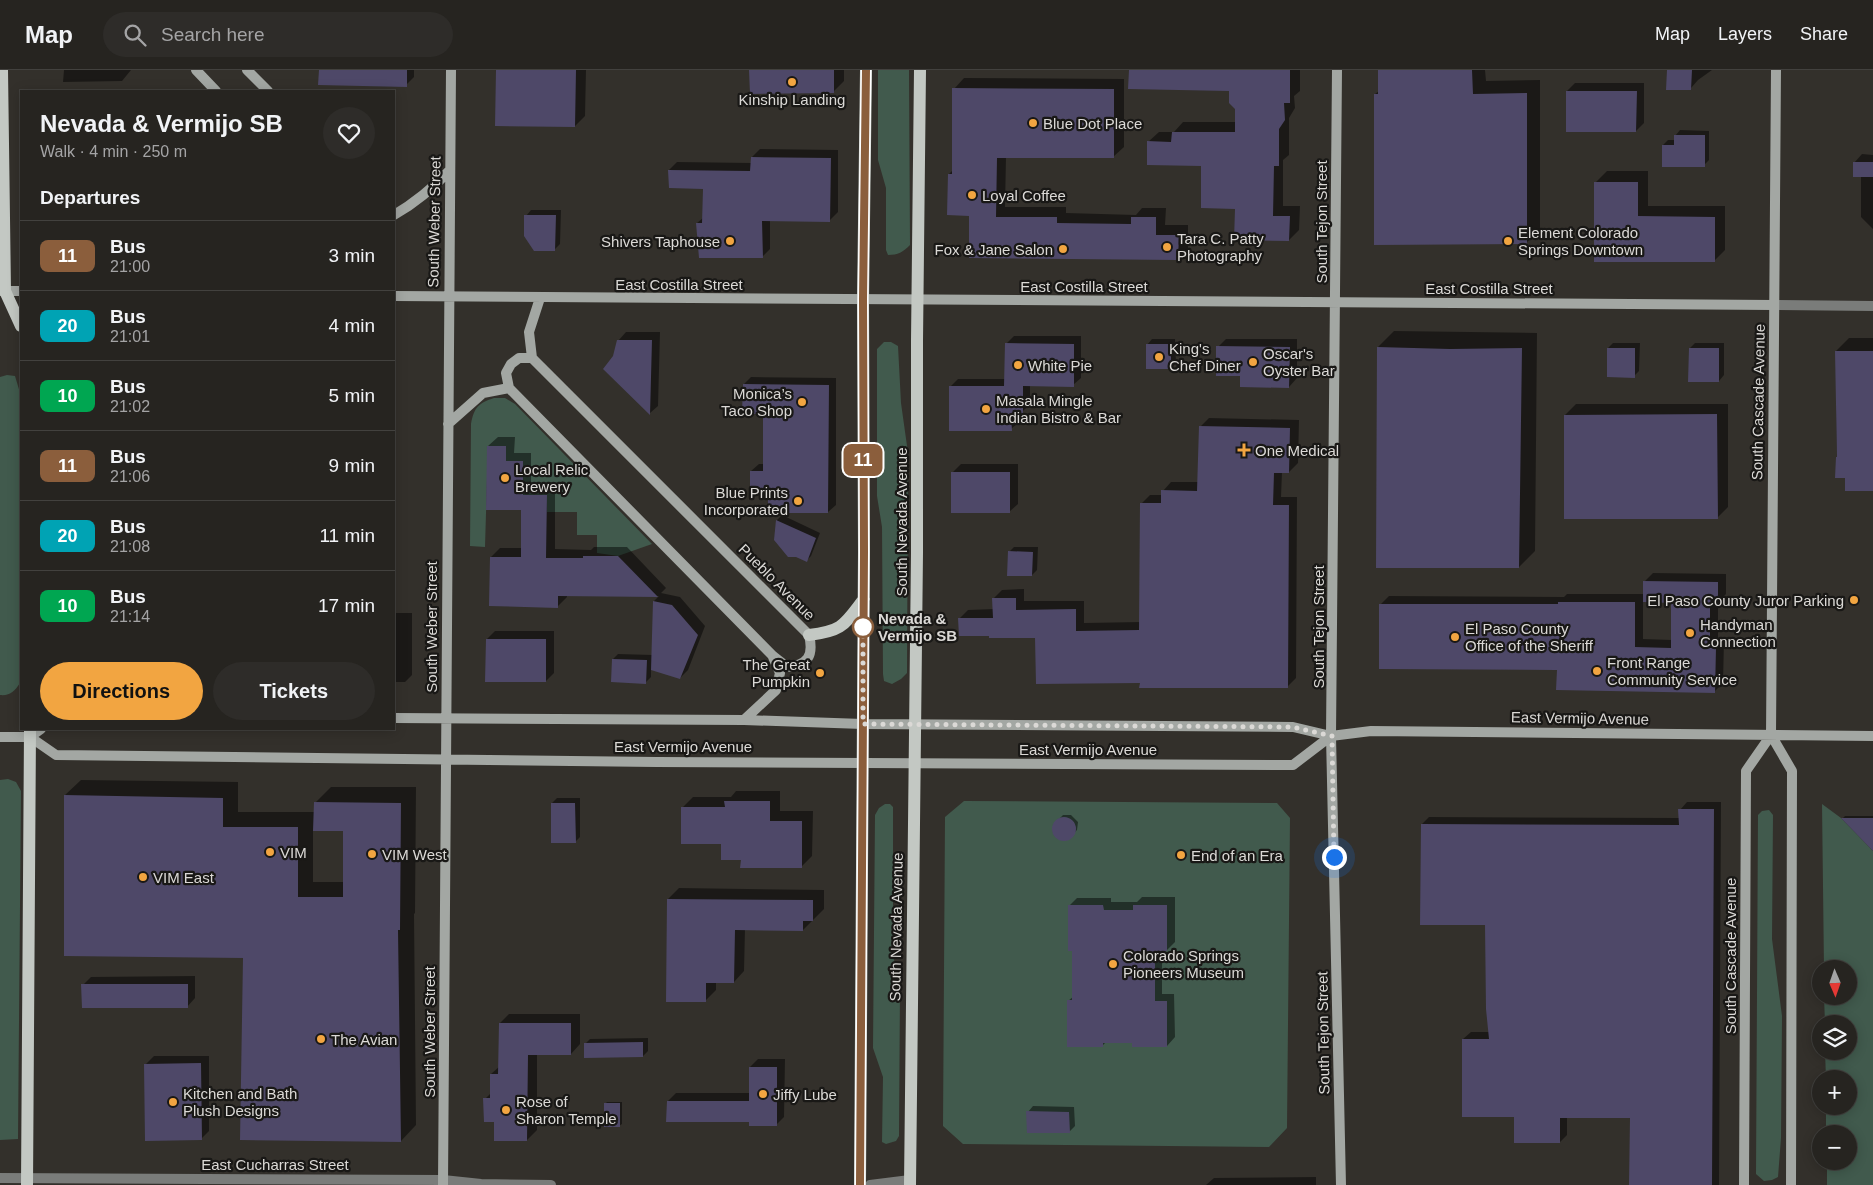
<!DOCTYPE html>
<html lang="en">
<head>
<meta charset="utf-8">
<style>
  body { margin:0; font-family:Helvetica,sans-serif; background:#2e2c29; color:#f1f3f6; height:100vh; display:flex; flex-direction:column; font-size:19px; white-space:nowrap }
  * { box-sizing:border-box; margin:0 }
  p { font-size:16px; color:#a4a4a5 }
  .icon { flex:none; width:28px; height:28px; fill:none; stroke:currentColor; stroke-width:2; stroke-linecap:round; stroke-linejoin:round }
  .map { position:relative; flex:1; overflow:hidden }
  .sheet { position:absolute; left:20px; top:20px; width:375px; height:640px; display:flex; flex-direction:column; background:#262420; border-radius:0px; box-shadow:0 2px 12px #0003,0 0 0 1px #42413e }
  .sheet>* { flex:none }
  .badge { padding:0 10px; border-radius:8px; font-size:18px; line-height:32px }
  .needle { width:32px; rotate:178deg }
  .buttons { position:absolute; left:1812px; top:890px; display:grid; gap:10px }
  .buttons a { display:grid; place-items:center; width:45px; height:45px; border-radius:50%; background:#262420; box-shadow:0 2px 12px #0003,0 0 0 1px #42413e; font-size:25px }
  .you { position:absolute; width:25px; height:25px; margin:-12px; border:4px solid #fff; border-radius:50%; background:#1a73e8; box-shadow:0 0 0 8px #1a73e833 }
  .map>.badge { position:absolute; translate:-50% -50%; box-shadow:0 0 0 2px #fff }
  h2 { padding:0 20px; font-size:19px; line-height:45px }
  .round { display:grid; place-items:center; flex:none; width:52px; height:52px; border-radius:26px; background:#2e2c29 }
  .head { display:flex; align-items:center; justify-content:space-between; height:85px; padding:0 20px }
  h1 { font-size:24px; font-weight:800; line-height:38px }
  .cta { display:flex; gap:10px; margin-top:auto; padding:10px 20px }
  .cta a { flex:1; height:58px; border-radius:30px; background:#f2a541; color:#111; font-size:20px; font-weight:800; line-height:58px; text-align:center }
  .cta a+a { background:#2e2c29; color:#f1f3f6 }
  ul { padding:0; list-style:none }
  li { display:flex; align-items:center; gap:15px; height:70px; padding:0 20px; border-top:1px solid #42413e }
  li div { flex:1 }
  li b { display:block; font-size:19px }
  li em { font-style:normal }
  li .badge { min-width:55px; font-weight:700; text-align:center }
  header { display:flex; align-items:center; gap:30px; box-sizing:border-box; height:70px; padding:0 25px; background:#262420; border-bottom:1px solid #42413e }
  header strong { font-size:24px }
  nav { display:flex; gap:28px; margin-inline-start:auto; font-size:18px }
  .search { width:350px; height:45px; background:#2e2c29; display:flex; align-items:center; gap:12px; box-sizing:border-box; padding:0 18px; border-radius:28px; color:#a4a4a5; font-size:19px }
  .map>svg:first-child { display:block }
</style>
</head>
<body>
<header>
<strong>Map</strong>
<div class="search"><svg class="icon" aria-label="search" viewBox="0 0 24 24"><circle cx="10" cy="10" r="6"/><path d="M15 15l6 6"/></svg>Search here</div>
<nav><a>Map</a><a>Layers</a><a>Share</a></nav>
</header>
<div class="map">
<svg width="1873" height="1115" viewBox="0 0 1873 1115">
  <rect width="100%" height="100%" fill="#33302b"/>
  <path fill="#415a4d" d="M878,0H909L910,175C903,182 898,185 888,185L886,180V118L878,90Z
    M884,272H891L898,276L901,333L908,383L907,603L901,609L892,614L884,611L883,604L882,457L877,426V279Z
    M7,305L15,306L21,326L20,613C15,621 10,626 0,625V307Z
    M494,328H505L515,334L652,474L618,486L597,483V465H577V442H547V425H523L506,391V376H488L485,477L470,476L471,354C474,337 479,333 494,328Z
    M8,709L16,712L21,721L18,1069L0,1070V710Z
    M964,731L1277,733L1290,748L1287,1058L1269,1077L963,1074L943,1056L945,747Z
    M885,734H890L893,737V885L900,918L899,1066L896,1071L886,1074L882,1072L883,1007L873,978L875,745L879,738Z
    M1822,734L1841,748L1873,781V1115H1827V1091H1849V1064H1826V1036H1849V1009H1826L1825,981H1849V954H1825L1824,926H1849V899H1824Z
    M1769,740L1773,745L1772,869L1782,946L1781,1068L1778,1107L1772,1110L1764,1111L1756,1104L1758,745L1762,741Z"/>
  <path fill="#0007" fill-rule="evenodd" d="M64,0H131L122,11L63,12Z
    M320,0H414V7L406,15Z
    M497,0H586L585,46L575,56Z
    M750,0H844V11L833,22Z
    M1130,0H1300V21L1294,26L1295,38L1289,48V85L1283,90V136H1300L1299,160L1289,170L1236,138L1203,95L1148,72L1159,62H1174L1183,52H1236V38L1230,20Z
    M1379,0H1485L1486,11L1540,10V160L1526,173L1375,24L1379,21Z
    M1668,0H1712L1698,10L1691,18Z
    M964,8L1124,9V77L1113,87H1006L1005,137H1066V143L1136,145L1142,138H1166L1165,155H1188V179L1178,189L970,144L949,104L953,100L954,19Z
    M1575,13H1644V53L1636,61L1567,21Z
    M1680,60L1709,61V90L1704,95L1663,75L1668,70H1675V66Z
    M760,79L838,80V142L830,150H770V179L762,187L697,153L703,148L704,118L669,100L677,92L752,93V87Z
    M1862,84L1873,85V159L1861,147V106L1854,93Z
    M1607,101H1648V136H1725V180L1714,191L1595,190L1596,112Z
    M531,140H561L560,174L554,180L526,146Z
    M1394,261L1537,263L1535,481L1519,497L1378,277Z
    M626,262H660L658,336L650,343L605,299L614,286L618,271Z
    M1014,266H1081V308L1073,315H1030V334L1023,341H1019V352L1011,359L950,317L958,309H1006V274Z
    M1849,268H1873V420L1846,407L1837,387L1836,281Z
    M1152,269H1175L1176,293L1171,298L1147,275Z
    M1226,269H1297V308L1289,317L1218,277Z
    M1613,273H1640L1639,301L1634,306L1608,278Z
    M1695,273H1724V305L1719,311L1690,278Z
    M751,307L836,308V435L828,442L769,420L751,401L759,394H764V343L744,314Z
    M1576,334H1728V437L1717,448L1565,345Z
    M1209,348L1299,350L1298,393L1289,402H1282L1281,427H1297L1296,608L1287,617L1141,612L1036,566L990,565L960,548L968,540L994,539V528L1002,520L1024,519V531H1084V553L1141,552V434L1150,425H1163V421L1171,412H1198L1200,357Z
    M498,367H515L514,383H531V416L555,417V479L591,480L594,477H627L666,518L661,523L680,527L705,556L688,600L680,608L651,599V607L646,612L613,589L618,584L653,585L654,531L659,526L567,525V527L558,536L491,487L500,478H522L523,439L488,376Z
    M961,394H1018V434L1009,442L953,402Z
    M782,445L820,463L811,486L806,491L775,469L777,450Z
    M1014,477H1038L1037,500L1032,505L1009,482Z
    M1653,503L1726,504V524L1718,532V570H1724L1723,613L1715,621L1558,598L1381,534L1389,526L1564,527L1567,524H1644V512ZM1643,531L1673,532L1672,570L1643,569Z
    M394,543H412V605L405,612H394Z
    M495,561H554V603L546,611L487,569Z
    M81,710L238,712V742H315V733L331,717H416L415,843L414,844L416,1055L401,1071L244,887L65,725ZM313,760H344V812H313Z
    M736,721H780V741H813L812,786L801,797L742,788L682,738L693,727H731Z
    M557,728H580V767L575,772L552,733Z
    M1687,732H1721L1719,1115H1630L1631,1047H1567V1065L1560,1072L1515,1046L1463,969L1471,962H1489L1486,854L1422,754L1429,747L1680,748V740Z
    M1063,745H1071L1078,752L1077,760L1068,769H1060L1053,762L1054,754Z
    M1845,746H1873V779L1843,748Z
    M679,818L824,820V839L803,860L745,859L744,901L734,912H716V920L705,931L668,829Z
    M1142,827H1175V872L1167,880H1162V924H1174L1175,967L1167,976L1133,972H1106L1103,975L1068,931L1074,926V880L1069,836L1077,828H1111V832H1137Z
    M195,906V928L187,937L83,915L91,907Z
    M509,944H580V974L571,984H537V1060L527,1070L495,1051L485,1029L491,1023V1004L500,996V953Z
    M648,968V981L643,986L585,974L590,969Z
    M154,986H209V1061L201,1069L146,994Z
    M758,989H785L784,1047L776,1055L750,1051L668,1031L676,1023H750V997Z
    M607,1032H622V1054L619,1056L605,1034Z
    M1033,1036L1074,1037L1075,1056L1070,1061L1028,1042Z
    M1316,1107V1115H1206L1214,1108Z"/>
  <path fill="#4e4868" d="M319,0H407V17L318,15Z
    M496,0H576L575,57L495,56Z
    M749,0H834V23L750,24Z
    M1129,0H1290V33H1284L1285,50L1279,59V96H1274L1273,146H1290L1289,171L1234,170L1235,139L1201,138V96L1147,95V71L1171,72L1172,62H1235V39L1229,33V21L1128,19Z
    M1378,0H1472L1473,24L1527,23V174L1374,175V24H1378Z
    M1667,0H1692L1691,20H1666Z
    M952,18L1114,19V88H997L996,147H1057V153L1131,154V147H1156V165H1179L1178,190L969,188V146L947,145L948,104H952Z
    M1566,21H1637L1636,62H1566Z
    M1674,65H1705V97H1662V75H1674Z
    M751,87L831,88L830,152L762,151L763,188H699L696,153H702L703,119L669,118L668,100L750,101Z
    M1853,92H1873V107H1853Z
    M1594,112H1638V146L1715,147V192H1594Z
    M524,145H556L555,181H534L524,166Z
    M617,270H652L650,345L603,299L613,286Z
    M1005,273L1074,274V317L1023,316V343H1011L1012,361H949V316H1004Z
    M1146,274H1171V299H1146Z
    M1216,276L1290,277L1289,318L1240,317V306H1216Z
    M1377,277L1450,279L1522,278L1519,498H1376Z
    M1607,278H1635V308L1607,307Z
    M1689,278H1719V312H1688Z
    M1835,281H1873V421H1845V408H1835L1836,387H1837Z
    M743,314L829,315L828,443H768V421L750,420V401H763V344H742Z
    M1717,344L1718,449H1564V345Z
    M1199,356L1290,358L1289,403H1274L1273,435H1289L1288,618H1139L1140,613L1036,614L1035,568H989V566H959L958,548H993L992,528H1016V540L1076,539V561L1139,560L1140,433H1161V420L1197,421Z
    M487,376H506V391H523V425H547L546,488H583V486H618L658,527L558,526V538L489,536L490,487H521V440H486Z
    M951,402H1010V443H951Z
    M776,450L816,468L807,492L796,487H788L774,470Z
    M1008,481L1033,482L1032,506H1007Z
    M1643,511L1718,512V533H1710V578H1716L1715,623L1556,620L1557,600L1379,599V534H1558V532H1635V577L1671,578V533L1643,532Z
    M653,531L672,535L698,565L680,609L651,600Z
    M486,569H546V612H485Z
    M612,589L647,590L646,614L611,612Z
    M64,725L223,728V757H298V827H343V761H313L314,732L401,733L400,860H398L401,1072L240,1070L243,888L64,886Z
    M724,731H770V751H802V798H740L741,790H721V774H681V737H725Z
    M551,733H575L576,773H551Z
    M1678,739H1714L1712,1115H1629L1630,1048H1560V1073H1514V1047H1462V969H1489L1486,939L1485,855H1420L1421,754L1679,755Z
    M1052 759a12 12 0 1 1 24 0a12 12 0 1 1-24 0Z
    M1841,748H1873V781Z
    M667,829L813,830V851H803V861L735,860L734,913H706V932H666Z
    M1068,835H1103L1104,840H1133V835H1167V881H1155V931H1167V977H1132V973H1103V977H1067V930H1072V881H1068Z
    M81,914H188V938H82Z
    M499,953H571V985H528L527,1071H494V1052H484L483,1028H490V1004H498Z
    M643,972V987L584,988V973Z
    M201,993L202,1070L145,1071L144,994Z
    M749,997H777V1056H749V1052H666L667,1031H749Z
    M604,1033H620V1057H604Z
    M1026,1041L1069,1042L1070,1063H1027Z"/>
  <g fill="none" stroke-linecap="round" stroke-linejoin="round">
    <path stroke="#7a7c7a" stroke-width="10" d="M1774,235L1873,236
      M0,1108L443,1110L481,1114L551,1115
      M870,1115L910,1110"/>
    <path stroke="#a3a7a3" stroke-width="10" d="M196,0L216,21
      M247,0L268,21
      M1337,0L1331,666L1341,1115
      M1776,0L1771,665L1792,701L1791,1115
      M394,145C415,133 433,118 450,100
      M0,221H21
      M394,226L1774,235
      M519,288H532L809,565C814,586 808,595 787,597L773,586L509,318L506,303L511,294Z
      M532,288L529,262L540,228
      M448,354L483,323L509,318
      M394,648L744,650L863,654L1293,657L1331,666L1371,661L1873,666
      M744,650L776,620L780,603L773,587
      M0,667H30L56,685L656,692L1293,695L1331,666
      M30,667L41,659
      M443,1115L451,0
      M1744,1115L1746,701L1771,665"/>
    <path stroke="#c3c8c3" stroke-width="12" d="M2,0L5,221L21,256
      M809,565C843,561 844,555 864,529
      M27,1115L30,659
      M860,1115L864,482L863,230L866,0
      M910,1115L917,483V271L920,0"/>
  </g>
  <g fill="none" stroke-linecap="round" stroke-linejoin="round">
    <defs>
      <path id="line" d="M860,1115L864,482L863,230L866,0"/>
    </defs>
    <use href="#line" stroke="#fff" stroke-width="11"/>
    <use href="#line" stroke="#8b5e3c" stroke-width="8"/>
    <path stroke="#dbd9d6" stroke-width="5" stroke-dasharray="0 9" d="M863,557V654L1293,657L1332,666L1334,787"/>
  </g>
  <g fill="#f2a541" stroke="#191816" stroke-width="2">
    <circle cx="792" cy="12" r="5"/>
    <circle cx="1033" cy="53" r="5"/>
    <circle cx="972" cy="125" r="5"/>
    <circle cx="730" cy="171" r="5"/>
    <circle cx="1508" cy="171" r="5"/>
    <circle cx="1167" cy="177" r="5"/>
    <circle cx="1063" cy="179" r="5"/>
    <circle cx="1159" cy="287" r="5"/>
    <circle cx="1253" cy="292" r="5"/>
    <circle cx="1018" cy="295" r="5"/>
    <circle cx="802" cy="332" r="5"/>
    <circle cx="986" cy="339" r="5"/>
    <path d="M1241.5 372.5h5v5h5v5h-5v5h-5v-5h-5v-5h5z"/>
    <circle cx="505" cy="408" r="5"/>
    <circle cx="798" cy="431" r="5"/>
    <circle cx="1854" cy="530" r="5"/>
    <circle cx="1690" cy="563" r="5"/>
    <circle cx="1455" cy="567" r="5"/>
    <circle cx="1597" cy="601" r="5"/>
    <circle cx="820" cy="603" r="5"/>
    <circle cx="270" cy="782" r="5"/>
    <circle cx="372" cy="784" r="5"/>
    <circle cx="1181" cy="785" r="5"/>
    <circle cx="143" cy="807" r="5"/>
    <circle cx="1113" cy="894" r="5"/>
    <circle cx="321" cy="969" r="5"/>
    <circle cx="763" cy="1024" r="5"/>
    <circle cx="173" cy="1032" r="5"/>
    <circle cx="506" cy="1040" r="5"/>
  </g>
  <circle fill="#fff" stroke="#8b5e3c" stroke-width="2.5" cx="863" cy="557" r="10"/>
  <g text-anchor="middle" dominant-baseline="central" stroke-width="4.5" stroke-linejoin="round" paint-order="stroke">
    <g font-size="15" fill="#dbd9d6" stroke="#191816" text-anchor="start">
      <text x="792" y="29" text-anchor="middle">Kinship Landing</text>
      <text x="1043" y="53">Blue Dot Place</text>
      <text x="982" y="125">Loyal Coffee</text>
      <text x="1518" y="162">Element Colorado<tspan x="1518" dy="17">Springs Downtown</tspan></text>
      <text x="1177" y="168">Tara C. Patty<tspan x="1177" dy="17">Photography</tspan></text>
      <text x="720" y="171" text-anchor="end">Shivers Taphouse</text>
      <text x="1053" y="179" text-anchor="end">Fox &amp; Jane Salon</text>
      <text x="1169" y="278">King's<tspan x="1169" dy="17">Chef Diner</tspan></text>
      <text x="1263" y="283">Oscar's<tspan x="1263" dy="17">Oyster Bar</tspan></text>
      <text x="1028" y="295">White Pie</text>
      <text x="792" y="323" text-anchor="end">Monica’s<tspan x="792" dy="17">Taco Shop</tspan></text>
      <text x="996" y="330">Masala Mingle<tspan x="996" dy="17">Indian Bistro &amp; Bar</tspan></text>
      <text x="1255" y="380">One Medical</text>
      <text x="515" y="399">Local Relic<tspan x="515" dy="17">Brewery</tspan></text>
      <text x="788" y="422" text-anchor="end">Blue Prints<tspan x="788" dy="17">Incorporated</tspan></text>
      <text x="1844" y="530" text-anchor="end">El Paso County Juror Parking</text>
      <text x="1700" y="554">Handyman<tspan x="1700" dy="17">Connection</tspan></text>
      <text x="1465" y="558">El Paso County<tspan x="1465" dy="17">Office of the Sheriff</tspan></text>
      <text x="1607" y="592">Front Range<tspan x="1607" dy="17">Community Service</tspan></text>
      <text x="810" y="594" text-anchor="end">The Great<tspan x="810" dy="17">Pumpkin</tspan></text>
      <text x="280" y="782">VIM</text>
      <text x="382" y="784">VIM West</text>
      <text x="1191" y="785">End of an Era</text>
      <text x="153" y="807">VIM East</text>
      <text x="1123" y="885">Colorado Springs<tspan x="1123" dy="17">Pioneers Museum</tspan></text>
      <text x="331" y="969">The Avian</text>
      <text x="183" y="1023">Kitchen and Bath<tspan x="183" dy="17">Plush Designs</tspan></text>
      <text x="773" y="1024">Jiffy Lube</text>
      <text x="516" y="1031">Rose of<tspan x="516" dy="17">Sharon Temple</tspan></text>
    </g>
    <g font-size="15" fill="#dbd9d6" stroke="#191816">
      <text transform="translate(434 152) rotate(-89)">South Weber Street</text>
      <text transform="translate(1321 152) rotate(-90)">South Tejon Street</text>
      <text x="679" y="214">East Costilla Street</text>
      <text x="1084" y="216">East Costilla Street</text>
      <text x="1489" y="218">East Costilla Street</text>
      <text transform="translate(1758 332) rotate(-89)">South Cascade Avenue</text>
      <text transform="translate(901 452) rotate(-90)">South Nevada Avenue</text>
      <text transform="translate(777 512) rotate(45)">Pueblo Avenue</text>
      <text transform="translate(431 557) rotate(-90)">South Weber Street</text>
      <text transform="translate(1318 557) rotate(-90)">South Tejon Street</text>
      <text transform="translate(1580 648) rotate(1)">East Vermijo Avenue</text>
      <text x="683" y="676">East Vermijo Avenue</text>
      <text x="1088" y="679">East Vermijo Avenue</text>
      <text transform="translate(896 857) rotate(-89)">South Nevada Avenue</text>
      <text transform="translate(1730 886) rotate(-90)">South Cascade Avenue</text>
      <text transform="translate(429 962) rotate(-90)">South Weber Street</text>
      <text transform="translate(1323 963) rotate(-91)">South Tejon Street</text>
      <text x="275" y="1094">East Cucharras Street</text>
    </g>
    <g font-size="15" font-weight="bold" fill="#dbd9d6" stroke="#191816" text-anchor="start">
      <text x="878" y="548">Nevada &amp;<tspan x="878" dy="17">Vermijo SB</tspan></text>
    </g>
  </g>
</svg>
<div class="buttons">
<a><svg class="needle" viewBox="-14 -14 28 28"><path d="M0-13l5 13h-10z" fill="#e53935"/><path d="M0 13l5-13h-10z" fill="#a4a4a5"/></svg></a>
<a><svg class="icon" aria-label="layers" viewBox="0 0 24 24"><path d="M12 4l9 5-9 5-9-5zM3 14l9 5 9-5"/></svg></a>
<a>+</a>
<a>−</a>
</div>
<div class="you" style="left:1334px;top:787px"></div>
<b class="badge" style="left:863px;top:390px;background:#8b5e3c;color:#fff">11</b>
<section class="sheet">
<div class="head"><div><h1>Nevada &amp; Vermijo SB</h1><p>Walk · 4 min · 250 m</p></div><a class="round"><svg class="icon" aria-label="heart" viewBox="0 0 24 24"><path d="M12 20l-8-8c-3-5 5-10 8-4 3-6 11-1 8 4z"/></svg></a></div>
<h2>Departures</h2>
<ul>
<li><span class="badge" style="background:#8b5e3c;color:#fff">11</span><div><b>Bus</b><p>21:00</p></div><em>3 min</em></li>
<li><span class="badge" style="background:#00a3b4;color:#fff">20</span><div><b>Bus</b><p>21:01</p></div><em>4 min</em></li>
<li><span class="badge" style="background:#00a651;color:#fff">10</span><div><b>Bus</b><p>21:02</p></div><em>5 min</em></li>
<li><span class="badge" style="background:#8b5e3c;color:#fff">11</span><div><b>Bus</b><p>21:06</p></div><em>9 min</em></li>
<li><span class="badge" style="background:#00a3b4;color:#fff">20</span><div><b>Bus</b><p>21:08</p></div><em>11 min</em></li>
<li><span class="badge" style="background:#00a651;color:#fff">10</span><div><b>Bus</b><p>21:14</p></div><em>17 min</em></li>
</ul>
<div class="cta"><a>Directions</a><a>Tickets</a></div>
</section>
</div>
</body>
</html>
